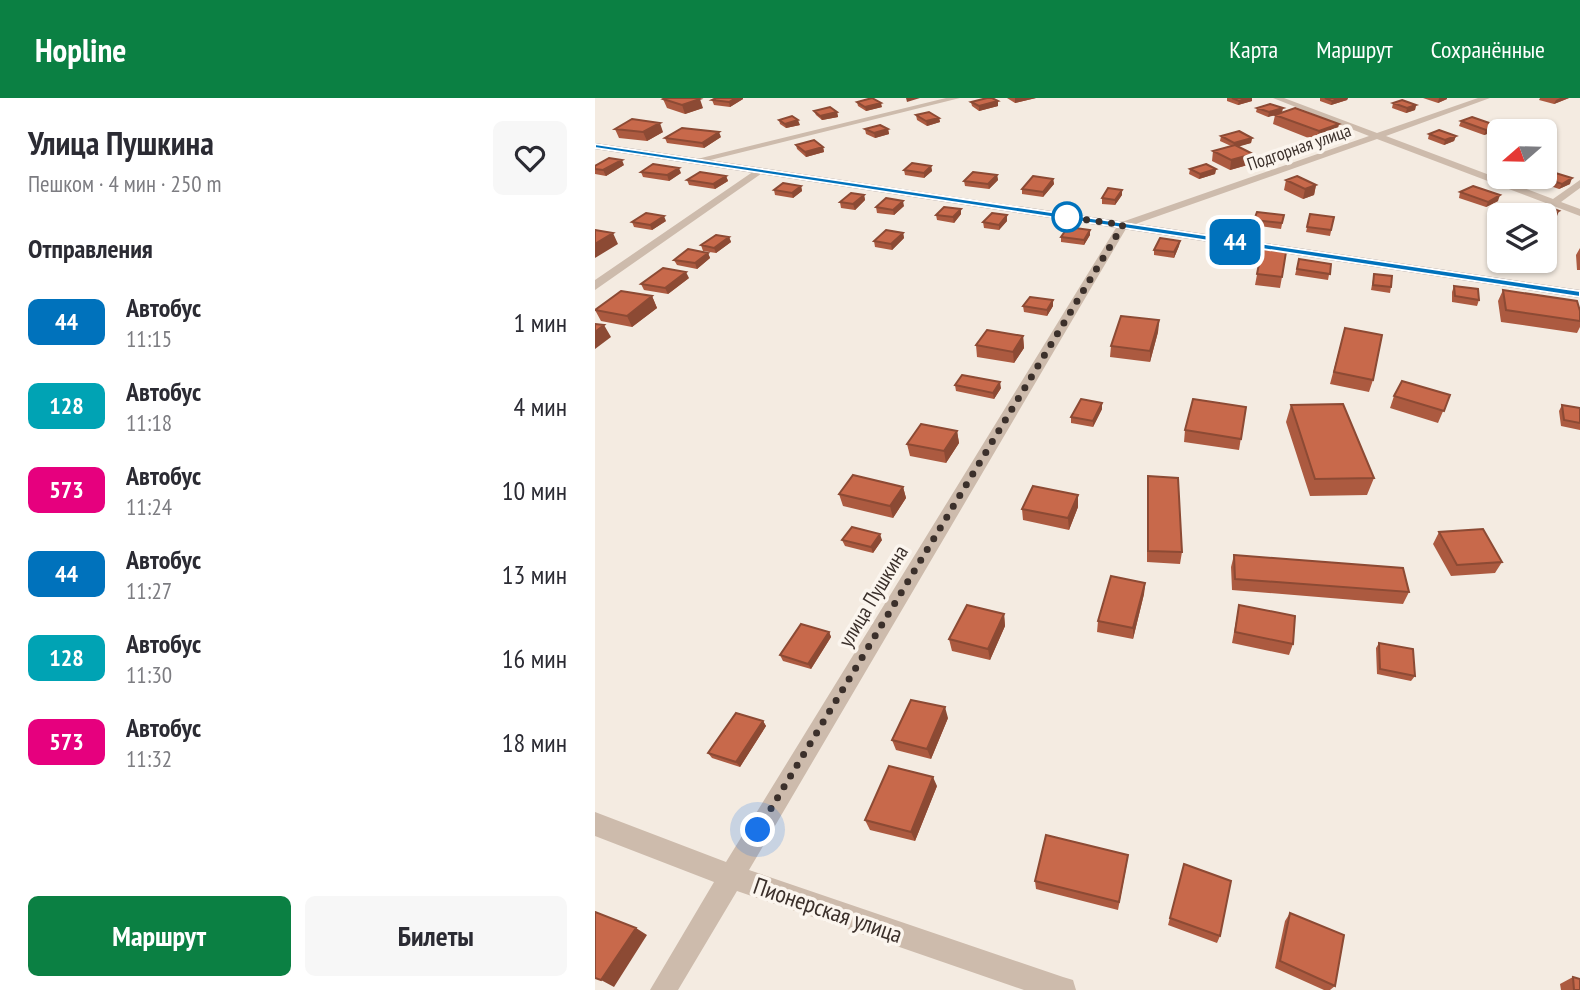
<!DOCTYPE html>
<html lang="ru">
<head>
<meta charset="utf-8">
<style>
  body { margin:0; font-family:"PT Sans Narrow",sans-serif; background:#f7f7f7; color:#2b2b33; height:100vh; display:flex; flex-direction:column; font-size:26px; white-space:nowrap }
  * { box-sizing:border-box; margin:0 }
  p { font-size:23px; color:#7c7c81 }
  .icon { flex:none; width:38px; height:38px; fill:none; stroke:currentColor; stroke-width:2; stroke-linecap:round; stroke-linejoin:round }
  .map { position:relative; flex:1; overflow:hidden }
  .drawer { display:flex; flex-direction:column; background:#fff; width:595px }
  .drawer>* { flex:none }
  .badge { padding:0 14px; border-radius:10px; font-size:24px; line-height:46px }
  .needle { width:46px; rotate:250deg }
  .controls { position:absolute; left:892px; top:21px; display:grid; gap:14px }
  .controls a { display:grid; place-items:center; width:70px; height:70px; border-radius:10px; background:#fff; box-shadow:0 2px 5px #0004; font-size:35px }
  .you { position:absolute; width:35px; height:35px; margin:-18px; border:5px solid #fff; border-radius:50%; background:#1a73e8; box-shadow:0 0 0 10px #1a73e833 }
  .map>.badge { position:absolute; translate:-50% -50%; box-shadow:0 0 0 4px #fff }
  h2 { padding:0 28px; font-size:26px; line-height:63px }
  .round { display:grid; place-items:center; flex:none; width:74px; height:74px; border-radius:10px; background:#f7f7f7 }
  .summary { display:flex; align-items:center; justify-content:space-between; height:119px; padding:0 28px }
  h1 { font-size:33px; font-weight:800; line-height:52px }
  .button { display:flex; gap:14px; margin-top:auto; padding:14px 28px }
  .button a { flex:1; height:80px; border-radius:10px; background:#0b8043; color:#fff; font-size:28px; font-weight:800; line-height:80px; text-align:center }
  .button a+a { background:#f7f7f7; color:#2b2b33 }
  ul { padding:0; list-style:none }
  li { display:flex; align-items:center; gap:21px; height:84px; padding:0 28px }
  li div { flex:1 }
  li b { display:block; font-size:26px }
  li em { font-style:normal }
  li .badge { min-width:77px; font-weight:700; text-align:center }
  header { display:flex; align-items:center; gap:42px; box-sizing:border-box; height:98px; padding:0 35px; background:#0b8043; color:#fff }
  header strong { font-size:33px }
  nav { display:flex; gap:38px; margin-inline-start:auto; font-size:24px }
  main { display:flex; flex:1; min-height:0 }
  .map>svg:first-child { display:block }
</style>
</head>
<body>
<header>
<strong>Hopline</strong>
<nav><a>Карта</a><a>Маршрут</a><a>Сохранённые</a></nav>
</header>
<main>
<section class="drawer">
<div class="summary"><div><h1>Улица Пушкина</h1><p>Пешком · 4 мин · 250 m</p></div><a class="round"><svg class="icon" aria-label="heart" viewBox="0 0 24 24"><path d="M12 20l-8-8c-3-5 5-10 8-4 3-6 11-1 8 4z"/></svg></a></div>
<h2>Отправления</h2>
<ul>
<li><span class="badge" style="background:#0072bc;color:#fff">44</span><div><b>Автобус</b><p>11:15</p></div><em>1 мин</em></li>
<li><span class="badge" style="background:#00a3b4;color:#fff">128</span><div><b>Автобус</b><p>11:18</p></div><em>4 мин</em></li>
<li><span class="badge" style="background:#e6007e;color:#fff">573</span><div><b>Автобус</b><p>11:24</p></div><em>10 мин</em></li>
<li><span class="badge" style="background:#0072bc;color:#fff">44</span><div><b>Автобус</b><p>11:27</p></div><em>13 мин</em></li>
<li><span class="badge" style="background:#00a3b4;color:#fff">128</span><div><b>Автобус</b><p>11:30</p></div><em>16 мин</em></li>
<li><span class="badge" style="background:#e6007e;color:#fff">573</span><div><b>Автобус</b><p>11:32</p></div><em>18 мин</em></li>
</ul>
<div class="button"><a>Маршрут</a><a>Билеты</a></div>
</section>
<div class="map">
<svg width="985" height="892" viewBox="0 0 985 892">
  <rect width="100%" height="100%" fill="#f4ebe1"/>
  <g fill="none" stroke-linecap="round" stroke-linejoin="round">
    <path fill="#cdbbac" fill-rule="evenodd" d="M351,0H365L99,66L94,63Z
      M678,0H689L782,35L883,0H895L791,38L958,101L985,82V90L966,104L985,111V118L782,41L532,129L154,772L468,879L478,882L481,892H429L142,793L83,892H55L119,784L0,738V714L131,764L524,125L774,38Z
      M162,71L170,73L0,192V182Z"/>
    <path fill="#7d675c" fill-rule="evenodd" d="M0,45L985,192V200L0,51Z"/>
  </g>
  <path fill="#ac5a40" d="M121,0H148V1L135,9L119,7L117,2Z
    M412,0H441L420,5Z
    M632,0H657V3L643,7L632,3Z
    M725,0H753L752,2L736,7L725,3Z
    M828,0H852V1L843,5Z
    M945,0H974L959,6L944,2Z
    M68,1L108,10L90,16L72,10Z
    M403,3V8L384,13L377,8L376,4Z
    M262,4L287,9L271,13L263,8Z
    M798,5L821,7L820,12L811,15L797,10Z
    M662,10L687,15L742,35L721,43L678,26L680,17L673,19L661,14Z
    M219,13L242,14L243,19L227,22L221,17Z
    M321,17L344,20L345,24L332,28L322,22Z
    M184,22L205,27L191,30L185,26Z
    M866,23L901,33L889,37L864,28Z
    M20,31L68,34L52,43L24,40Z
    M270,31H293L294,36L280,40L271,36Z
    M834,36L861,38L859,43L849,47L833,41Z
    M626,38L657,40L656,45L643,48L656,66L635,72L617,63L618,53L636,48L625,43Z
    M126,39L109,50L72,45L70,40Z
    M201,47L228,49L229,54L211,59L202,51Z
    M29,67L11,78L0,76V68Z
    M336,68L337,73L329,80L310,77L309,72Z
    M595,71H621L620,76L604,81L594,76Z
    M46,74L86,75L74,83L48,79Z
    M402,77L403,82L394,91L370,88L369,83Z
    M131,78L133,83L120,91L94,87L92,82Z
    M943,79H950L975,86L964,91L941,83Z
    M458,81L459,86L448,99L427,96V91Z
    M691,82L721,87L719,97L708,101L689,92Z
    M206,88L207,93L198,100L180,97L179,92Z
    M865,94L903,103L891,109L864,100Z
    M269,97L270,102L260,112L246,110L245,104Z
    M527,97L520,107L507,106V100Z
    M309,108L299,117L282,115L281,109Z
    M366,116L359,125L342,122L341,117Z
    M715,116L739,119L735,138L711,134Z
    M689,117L686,131L658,127L659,122Z
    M71,123L57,132L39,129L37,124Z
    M412,123L404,132L389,130L388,124Z
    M495,132V137L489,147L466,144V139Z
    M308,135L309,140L297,152L280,149L279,143Z
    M134,139L136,144L121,155L108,153L106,147Z
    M585,143L584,148L579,160L559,157V152Z
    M985,150V172H982L981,157Z
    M667,151L687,179L685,190L660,187Z
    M113,155L115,160L102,171L82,167L79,162Z
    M643,157L640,167L619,164L620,159Z
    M704,161L736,166L733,182L700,177Z
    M779,176L796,189L795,195L776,192Z
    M94,180L73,196L49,192L46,186Z
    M859,188L884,202L882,208L857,204V194Z
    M908,192L985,213V229L982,235L906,224L903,203Z
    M57,198L62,210L37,229L6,223L0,212Z
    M458,202V208L452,218L429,214L428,208Z
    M564,222L563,234L555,264L515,259L516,248Z
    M750,230L778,282L774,294L735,286Z
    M428,238L429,250L419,265L382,259L381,247Z
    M360,287L406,290L399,301L361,293Z
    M855,297L843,325L795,310L799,298Z
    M507,305V311L498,329L476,325V319Z
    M696,307L779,380L772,397L715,398L691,324Z
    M967,307L985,310V332L966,328L964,313Z
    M651,309L644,352L589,344L590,332Z
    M362,333L364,345L351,365L315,358L312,346Z
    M553,378L587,454L585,466L552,464V390Z
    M308,389L311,400L298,420L248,408L244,396Z
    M483,409L474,432L428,422L427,411Z
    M844,434L907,464L900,475L856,478L838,446Z
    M247,442H287L278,455L250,448Z
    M639,457L814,494L808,506L637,492L636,469Z
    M550,485L549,496L538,541L502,534L503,523Z
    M644,507L698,546L694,557L637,545Z
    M409,516L410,528L395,562L357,553L354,541Z
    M234,534L236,539L216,571L188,563L185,557Z
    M784,545L820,578L816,583L782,576L781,550Z
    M353,620L336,661L301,652L297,642Z
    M168,623L171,628L145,669L117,660L113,655Z
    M342,688L320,743L275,732L270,722Z
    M532,765L523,812L441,791L440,783Z
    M589,766L625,838L622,845L573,827Z
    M695,815L740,888L735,892H729L680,870L690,823Z
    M978,879L985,892H966L965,886Z"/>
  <path fill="#8c4a34" d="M141,0H148V1L135,9L134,4Z
    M311,0H325L312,4Z
    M420,0H441L420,5Z
    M653,0H657V3L643,7L644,3Z
    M745,0H753L752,2L736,7L737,3Z
    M844,0H852V1L843,5Z
    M965,0H974L959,6L961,2Z
    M105,1L108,10L90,16L87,7Z
    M403,3V8L384,13V8Z
    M286,5L287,9L271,13L270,9Z
    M821,7L820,12L811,15L812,10Z
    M688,10L687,15L673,19L674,14Z
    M242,14L243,19L227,22L225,18Z
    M344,20L345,24L332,28L331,23Z
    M203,22L205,27L191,30L190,26Z
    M65,25L68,34L52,43L48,34Z
    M744,26L742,35L721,43L724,33Z
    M903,28L901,33L889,37L891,32Z
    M293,31L294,36L280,40L279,35Z
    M124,34L126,39L109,50L107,45Z
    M861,38L859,43L849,47L850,42Z
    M657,40L656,45L639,50V45Z
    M228,49L229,54L211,59L210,54Z
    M658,56L656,66L635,72L636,62Z
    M27,62L29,67L11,78L8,72Z
    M336,68L337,73L329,80V75Z
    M84,70L86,75L74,83L72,77Z
    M621,71L620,76L604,81L605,76Z
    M402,77L403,82L394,91L393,86Z
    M131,78L133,83L120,91L118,86Z
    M977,80L975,86L964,91L967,86Z
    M458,81L459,86L448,99V94Z
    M721,87L719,97L708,101L710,91Z
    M206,88L207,93L198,100L197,95Z
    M527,92V97L520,107V102Z
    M269,97L270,102L260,112L258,106Z
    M905,97L903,103L891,109L893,104Z
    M308,103L309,108L299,117L298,112Z
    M366,111V116L359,125L358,119Z
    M964,113L962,118L950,124V120Z
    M412,117V123L404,132V127Z
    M69,118L71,123L57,132L55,127Z
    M495,132V137L489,147V142Z
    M18,135L23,146L0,160V146Z
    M308,135L309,140L297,152L296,146Z
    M134,139L136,144L121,155L119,150Z
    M585,143L584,148L579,160V154Z
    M113,155L115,160L102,171L100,165Z
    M91,174L94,180L73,196L70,190Z
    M57,198L62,210L37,229L32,218Z
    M458,202V208L452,218V212Z
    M564,222L563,234L555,264V253Z
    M9,227L16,239L0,251V234Z
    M428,238L429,250L419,265L418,254Z
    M405,284L406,290L399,301L398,295Z
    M507,305V311L498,329V323Z
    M362,333L364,345L351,365L349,353Z
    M308,389L311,400L298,420L295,408Z
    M483,397V409L474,432L473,420Z
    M285,436L287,442L278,455L276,449Z
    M550,485L549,496L538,541V530Z
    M409,516L410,528L395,562L393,551Z
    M234,534L236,539L216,571L213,566Z
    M350,609L353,620L336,661L332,651Z
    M168,623L171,628L145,669L141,664Z
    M338,679L342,688L320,743L316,734Z
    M41,830L52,837L19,889L6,882Z"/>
  <path fill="#c8694b" stroke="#8c4a34" stroke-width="2" d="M70,0H101L105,1L87,7L68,1Z
    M121,0H141L134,4L117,2Z
    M277,0L286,5L270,9L262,4Z
    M392,0H397L403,3L384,8L376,4Z
    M637,0H653L644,3Z
    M730,0H745L737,3Z
    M807,2L821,7L812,10L798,5Z
    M675,6L688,10L674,14L662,10Z
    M235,9L242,14L225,18L219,13Z
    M700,10L744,26L724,33L680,17Z
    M334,14L344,20L331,23L321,17Z
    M197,18L203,22L190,26L184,22Z
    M877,19L903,28L891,32L866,23Z
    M37,21L65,25L48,34L20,31Z
    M285,27L293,31L279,35L270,31Z
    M87,30L124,34L107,45L70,40Z
    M844,32L861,38L850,42L834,36Z
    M644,33L657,40L639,45L626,38Z
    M219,42L228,49L210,54L201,47Z
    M640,47L658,56L636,62L618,53Z
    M14,60L27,62L8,72L0,71V68Z
    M317,65L336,68L329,75L309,72Z
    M58,66L84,70L72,77L46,74Z
    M611,66L621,71L605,76L595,71Z
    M954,73L977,80L967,86L946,79H950V74Z
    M105,74L131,78L118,86L92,82Z
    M378,74L402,77L393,86L369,83Z
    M438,78L458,81L448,94L427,91Z
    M702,78L721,87L710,91L691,82Z
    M188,85L206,88L197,95L179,92Z
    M878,88L905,97L893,104L865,94Z
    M513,90L527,92L520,102L507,100Z
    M256,95L269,97L258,106L245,104Z
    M291,100L308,103L298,112L281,109Z
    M948,107L964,113L950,120V117H933L929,116Z
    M349,109L366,111L358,119L341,117Z
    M662,114L689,117L687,125L659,122Z
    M51,115L69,118L55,127L37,124Z
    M397,115L412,117L404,127L388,124Z
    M715,116L739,119L736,132L712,129Z
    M473,129L495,132L489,142L466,139Z
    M0,132L18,135L0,146Z
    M291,132L308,135L296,146L279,143Z
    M121,137L134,139L119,150L106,147Z
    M565,140L585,143L579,154L559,152Z
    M624,149L644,152L641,162L620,159Z
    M93,151L113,155L100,165L79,162Z
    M667,151L691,154L687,179L662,176Z
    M704,161L736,166L735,176L702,171Z
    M68,170L91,174L70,190L46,186Z
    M779,176L797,178L796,189L778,187Z
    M859,188L883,191L884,202L860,198Z
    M908,192L982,203L985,213V223L911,212Z
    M26,193L57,198L32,218L0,212Z
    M435,199L458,202L452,212L428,208Z
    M526,218L564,222L555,253L516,248Z
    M0,226L9,227L0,234Z
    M750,230L787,237L778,282L739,274Z
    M392,232L428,238L418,254L381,247Z
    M367,277L405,284L398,295L360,287Z
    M807,283L855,297L849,313L799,298Z
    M486,301L507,305L498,323L476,319Z
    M598,301L651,309L646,341L590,332Z
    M748,306L779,380L720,381L696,307Z
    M967,307L985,310V325L969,322Z
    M326,326L362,333L349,353L312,346Z
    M258,377L308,389L295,408L244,396Z
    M553,378L583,380L587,454L553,453Z
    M438,388L483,397L473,420L427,411Z
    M257,429L285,436L276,449L247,442Z
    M888,431L907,464L862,467L844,434Z
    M639,457L808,470L814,494L640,481Z
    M516,478L550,485L538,530L503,523Z
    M372,507L409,516L393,551L354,541Z
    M644,507L700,518L698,546L640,534Z
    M206,526L234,534L213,566L185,557Z
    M784,545L818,551L820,578L785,571Z
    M316,602L350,609L332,651L297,642Z
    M141,615L168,623L141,664L113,655Z
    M294,668L338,679L316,734L270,722Z
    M451,737L533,757L524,804L440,783Z
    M589,766L636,783L625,838L575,820Z
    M0,814L41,830L6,882L0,880Z
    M695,815L749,837L740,888L685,863Z
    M978,879L985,881V892H979Z"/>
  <path fill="#0072bc" stroke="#fff" stroke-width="2" d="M0,46L985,193V199L0,50Z"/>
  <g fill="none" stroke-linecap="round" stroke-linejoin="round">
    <path stroke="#3b302b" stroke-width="7" stroke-dasharray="0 12.6" d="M163,732L528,127L472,119"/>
  </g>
  <circle fill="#fff" stroke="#0072bc" stroke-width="3.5" cx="472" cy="119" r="14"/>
  <g text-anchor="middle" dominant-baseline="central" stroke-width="7" stroke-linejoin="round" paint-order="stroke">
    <g font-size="18" fill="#3b302b" stroke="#fbf5ee">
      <text transform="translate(704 49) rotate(-19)">Подгорная улица</text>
    </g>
    <g font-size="21" fill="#3b302b" stroke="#fbf5ee">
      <text transform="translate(278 498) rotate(-59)">улица Пушкина</text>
    </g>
    <g font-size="24" fill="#3b302b" stroke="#fbf5ee">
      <text transform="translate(233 812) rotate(19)">Пионерская улица</text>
    </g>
  </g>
</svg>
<div class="controls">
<a><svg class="needle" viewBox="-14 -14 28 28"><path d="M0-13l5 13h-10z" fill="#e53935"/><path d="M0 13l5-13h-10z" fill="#7c7c81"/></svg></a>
<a><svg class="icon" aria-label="layers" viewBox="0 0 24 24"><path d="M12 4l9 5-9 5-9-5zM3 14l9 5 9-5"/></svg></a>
</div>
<div class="you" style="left:163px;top:732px"></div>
<b class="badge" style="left:640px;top:144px;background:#0072bc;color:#fff">44</b>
</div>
</main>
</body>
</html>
